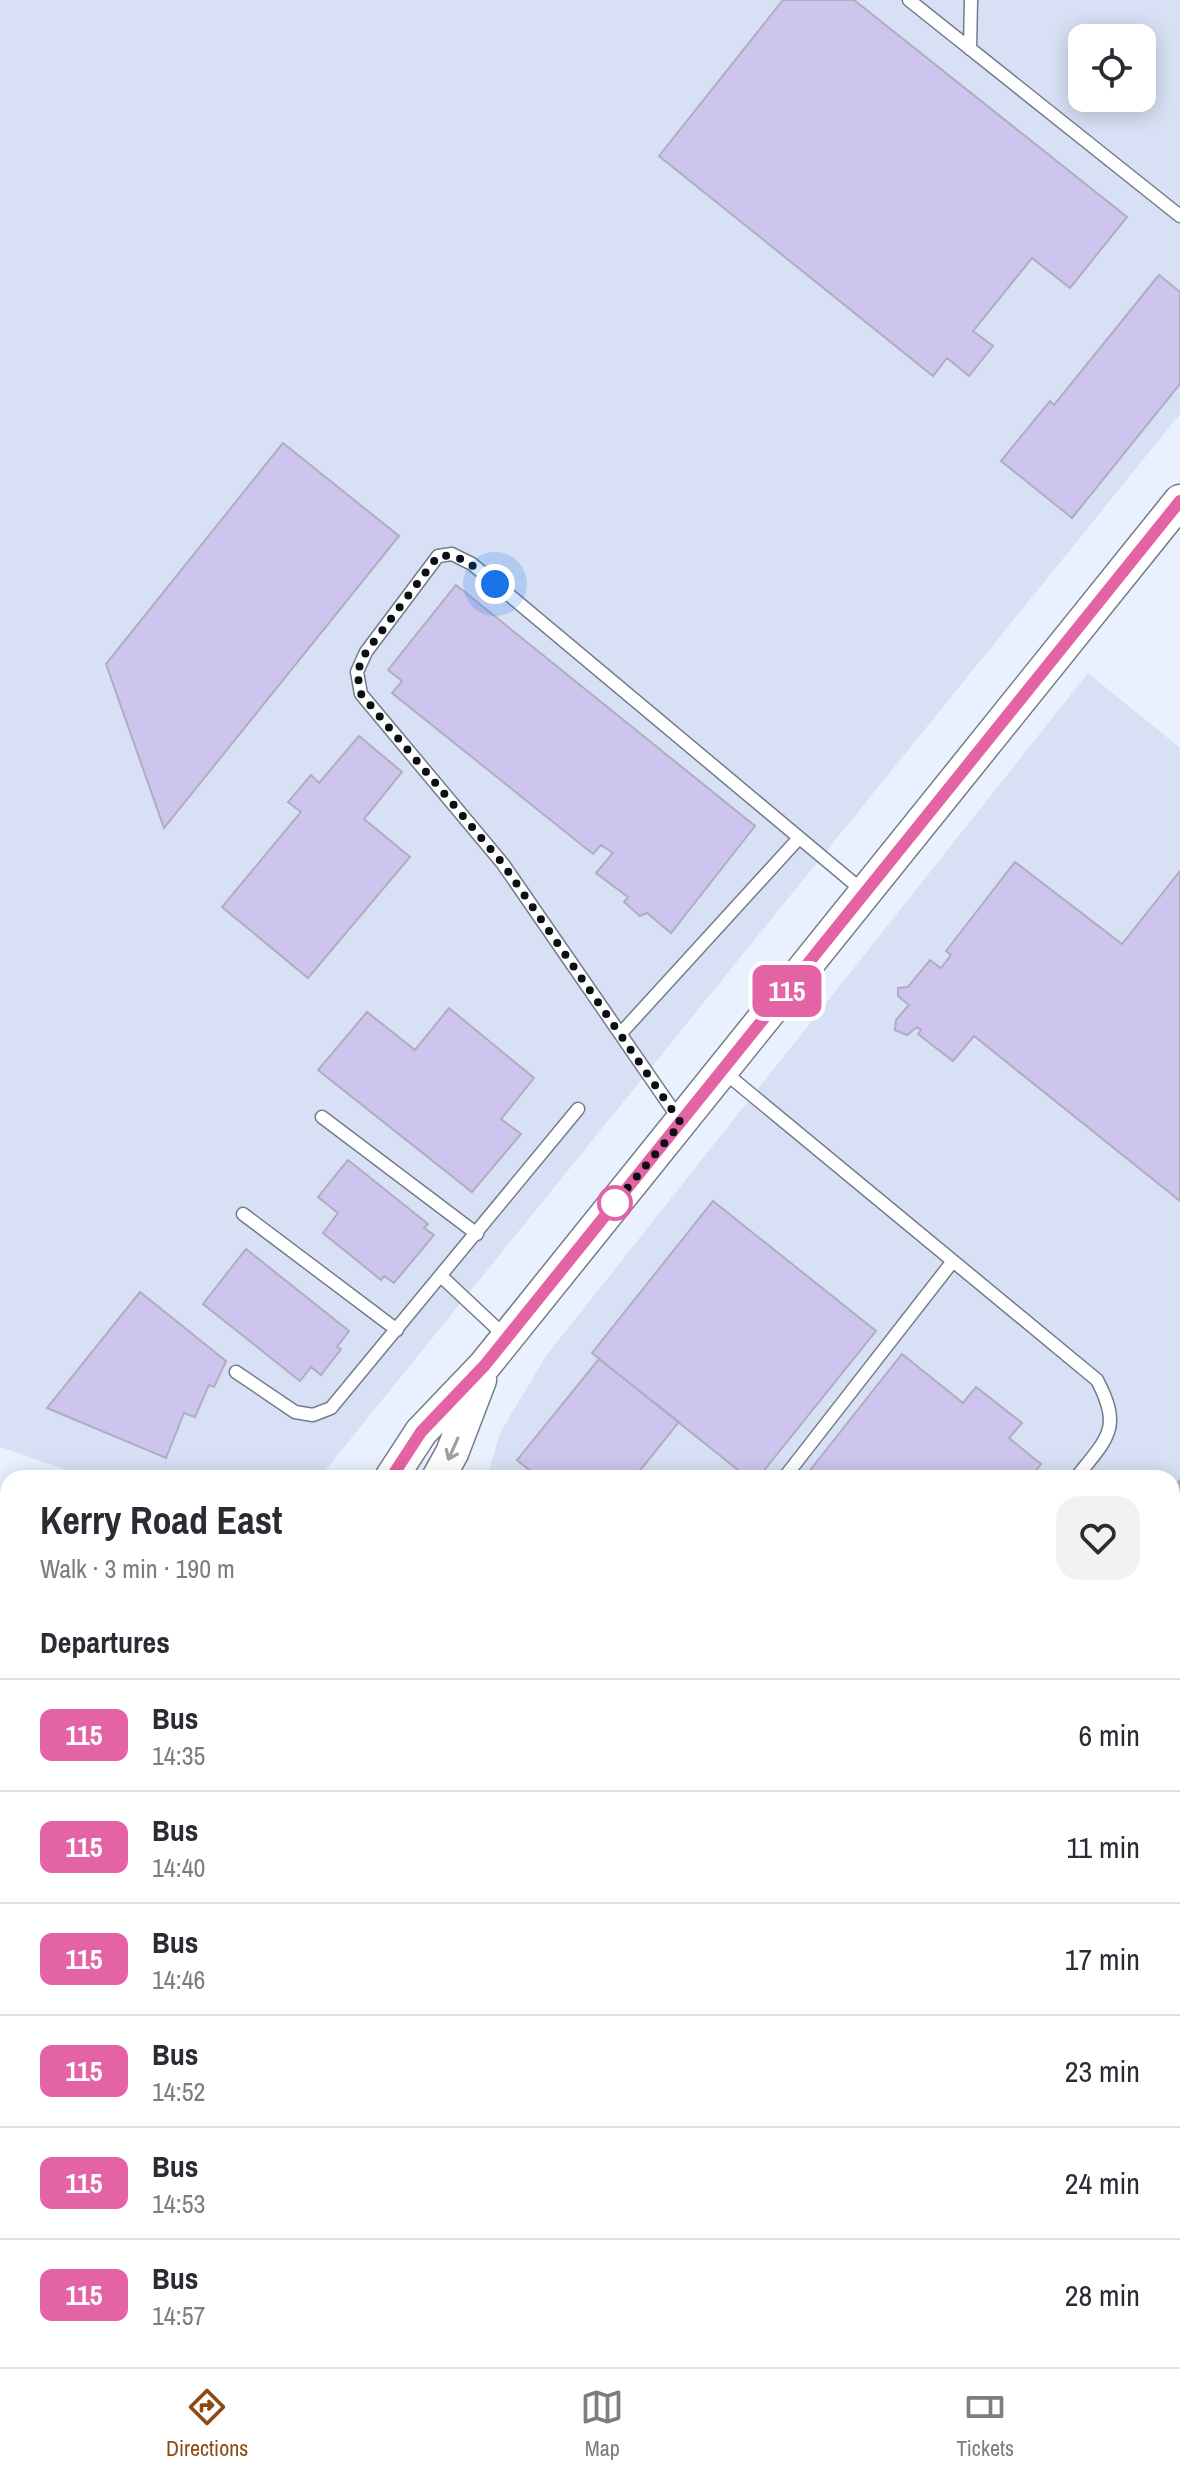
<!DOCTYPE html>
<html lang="en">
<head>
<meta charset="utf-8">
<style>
  body { margin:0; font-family:"Archivo Narrow",sans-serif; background:#f2f2f3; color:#2b2b33; height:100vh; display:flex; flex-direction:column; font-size:30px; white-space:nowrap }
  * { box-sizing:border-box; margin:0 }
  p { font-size:26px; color:#7c7c81 }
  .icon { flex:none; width:44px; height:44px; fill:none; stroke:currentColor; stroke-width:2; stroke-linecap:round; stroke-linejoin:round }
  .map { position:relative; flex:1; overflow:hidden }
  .sheet { position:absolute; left:0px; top:1470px; width:1180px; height:898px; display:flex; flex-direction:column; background:#fff; border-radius:24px 24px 0 0; box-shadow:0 4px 20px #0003 }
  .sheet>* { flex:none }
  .badge { padding:0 16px; border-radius:12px; font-size:28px; line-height:52px }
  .buttons { position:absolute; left:1068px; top:24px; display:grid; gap:16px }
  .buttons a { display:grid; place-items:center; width:88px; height:88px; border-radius:16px; background:#fff; box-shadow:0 4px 20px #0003; font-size:40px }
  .you { position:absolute; width:40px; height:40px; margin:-20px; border:6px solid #fff; border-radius:50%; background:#1a73e8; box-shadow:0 0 0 12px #1a73e833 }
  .map>.badge { position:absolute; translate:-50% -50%; box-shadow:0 0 0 4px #fff }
  h2 { padding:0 40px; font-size:30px; line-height:72px }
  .round { display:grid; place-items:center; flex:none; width:84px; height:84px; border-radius:24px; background:#f2f2f3 }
  .headline { display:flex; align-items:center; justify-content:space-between; height:136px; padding:0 40px }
  h1 { font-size:38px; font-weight:800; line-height:60px }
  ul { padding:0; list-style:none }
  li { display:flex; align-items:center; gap:24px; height:112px; padding:0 40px; border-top:2px solid #e1e1e2 }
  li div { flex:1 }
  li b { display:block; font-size:30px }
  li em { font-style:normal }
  li .badge { min-width:88px; font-weight:700; text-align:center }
  .tabs { display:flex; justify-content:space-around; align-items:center; height:112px; border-top:2px solid #e1e1e2; background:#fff; font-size:22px; color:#7c7c81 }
  .tabs a { display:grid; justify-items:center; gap:4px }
  .tabs .selected { color:#8c4b16 }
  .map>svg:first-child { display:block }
</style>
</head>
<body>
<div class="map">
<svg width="1180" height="2367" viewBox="0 0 1180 2367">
  <rect width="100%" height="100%" fill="#e9f0fe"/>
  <path fill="#d7e0f4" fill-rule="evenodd" d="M0,0H1180V414L319,1478H90L0,1447ZM1082,38H1142V98H1082Z
    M1088,673L1180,748V1892L1172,1888V1478H487L500,1433L546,1356Z
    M8,1756V1961L0,1970V1775Z
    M1172,2105L1180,2108V2367H670L653,2360H1172Z"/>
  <path fill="#cec5ef" stroke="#b0adbf" stroke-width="2" d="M783,0H854L1127,217L1070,288L1032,258L973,331L993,346L969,376L947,358L933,376L659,156Z
    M1159,275L1180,292V384L1072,518L1001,461L1050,401L1054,405Z
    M283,443L399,536L164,828L106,664Z
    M456,585L755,826L671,933L647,913L640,916L624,902L628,897L596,873L613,853L601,845L593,854L392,693L402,681L388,670Z
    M359,736L402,772L364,819L410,857L308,978L222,907L301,812L288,802L311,775L319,783Z
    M1015,862L1122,944L1180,871V1201L974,1036L953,1061L918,1034L921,1030L917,1027L907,1035L895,1030L896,1020L909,1005L898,996V988L908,987L930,960L941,968L951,955L946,951Z
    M449,1008L534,1078L501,1119L521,1134L472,1192L318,1070L367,1012L415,1050Z
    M348,1160L428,1224L424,1228L434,1235L394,1283L384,1276L381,1280L323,1233L338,1213L318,1197Z
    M713,1201L876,1331L758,1478H748L592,1353Z
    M246,1249L349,1331L337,1347L341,1349L321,1375L311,1367L300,1381L203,1304Z
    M140,1292L226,1361L214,1387L209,1385L195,1417L184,1413L166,1458L47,1408Z
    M902,1354L963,1403L976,1387L1022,1423L1009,1438L1041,1464L1030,1478H804Z
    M599,1359L679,1422L634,1478H539L517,1460Z
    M1180,1480V1792L1172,1801V1490Z
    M0,1706L8,1709V1730L0,1749Z
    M0,1814L8,1817L3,1840L6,1842L0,1857Z
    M1172,2183L1180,2186V2367H847L850,2360H1172Z
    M234,2360H347L344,2367H231Z"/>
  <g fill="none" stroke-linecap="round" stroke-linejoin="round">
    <defs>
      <path id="service" d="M909,0L1180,216
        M970,49L971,0
        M622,1032L799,838
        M723,1071L1097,1380C1123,1429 1107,1438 1076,1478
        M322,1117L477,1234
        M679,1119L503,864L361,694L357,672L366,652L438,556L452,554L472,564L863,891
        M243,1214L397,1330
        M442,1277L506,1337
        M236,1372L295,1412L313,1415L331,1408L578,1109
        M784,1478L953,1261
        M388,2367L391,2360"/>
      <path id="minor" d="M0,2039L8,2030
        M0,2087L8,2082
        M0,2137L8,2140
        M550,2360L568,2367
        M127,2367L133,2360"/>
      <path id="tertiary" d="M391,1478L421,1432L485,1365L1180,501
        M438,1478L452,1453L480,1380"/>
      <path id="trunk" d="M0,1524L8,1527
        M0,1575L8,1578
        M1172,1984L1180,1988
        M1172,2042L1180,2045"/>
    </defs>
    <use href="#service" stroke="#747c8c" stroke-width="15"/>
    <use href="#minor" stroke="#747c8c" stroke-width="29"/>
    <use href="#tertiary" stroke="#747c8c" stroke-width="35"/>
    <use href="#trunk" stroke="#266a8d" stroke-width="45"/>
    <use href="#service" stroke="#fff" stroke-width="12"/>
    <use href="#minor" stroke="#fff" stroke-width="26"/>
    <use href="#tertiary" stroke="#fff" stroke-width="32"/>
    <use href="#trunk" stroke="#5cafd8" stroke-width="42"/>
  </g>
  <defs><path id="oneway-shaft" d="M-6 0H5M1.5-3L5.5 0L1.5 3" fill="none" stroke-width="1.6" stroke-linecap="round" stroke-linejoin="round" transform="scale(2)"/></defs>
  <use stroke="#9e9fa1" href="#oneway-shaft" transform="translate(453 1449) rotate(114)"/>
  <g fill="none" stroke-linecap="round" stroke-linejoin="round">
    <defs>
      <path id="line" d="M391,1478L421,1432L485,1365L1180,501"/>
    </defs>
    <use href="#line" stroke="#fff" stroke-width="18"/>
    <use href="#line" stroke="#e463a4" stroke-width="12"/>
    <path stroke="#0c0f14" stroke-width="8" stroke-dasharray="0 14.4" d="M495,584C477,569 462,553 438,556L366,652L357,672L361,694L503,864L681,1123L615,1203"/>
  </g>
  <circle fill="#fff" stroke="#e463a4" stroke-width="4" cx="615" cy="1203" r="16"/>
</svg>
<div class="buttons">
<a><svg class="icon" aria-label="locate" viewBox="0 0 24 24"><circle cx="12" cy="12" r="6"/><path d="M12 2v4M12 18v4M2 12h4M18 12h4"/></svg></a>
</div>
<div class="you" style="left:495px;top:584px"></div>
<b class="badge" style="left:787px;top:991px;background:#e463a4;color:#fff">115</b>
<section class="sheet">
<div class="headline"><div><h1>Kerry Road East</h1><p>Walk · 3 min · 190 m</p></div><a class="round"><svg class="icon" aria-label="heart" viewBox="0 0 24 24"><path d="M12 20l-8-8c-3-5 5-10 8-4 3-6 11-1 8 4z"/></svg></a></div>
<h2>Departures</h2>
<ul>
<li><span class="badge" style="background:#e463a4;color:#fff">115</span><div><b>Bus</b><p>14:35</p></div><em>6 min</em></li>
<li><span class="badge" style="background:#e463a4;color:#fff">115</span><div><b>Bus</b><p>14:40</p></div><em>11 min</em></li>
<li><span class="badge" style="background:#e463a4;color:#fff">115</span><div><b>Bus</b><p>14:46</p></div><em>17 min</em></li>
<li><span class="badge" style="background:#e463a4;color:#fff">115</span><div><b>Bus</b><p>14:52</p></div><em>23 min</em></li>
<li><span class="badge" style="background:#e463a4;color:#fff">115</span><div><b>Bus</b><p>14:53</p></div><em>24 min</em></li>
<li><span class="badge" style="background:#e463a4;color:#fff">115</span><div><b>Bus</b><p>14:57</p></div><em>28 min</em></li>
</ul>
</section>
</div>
<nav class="tabs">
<a class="selected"><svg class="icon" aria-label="directions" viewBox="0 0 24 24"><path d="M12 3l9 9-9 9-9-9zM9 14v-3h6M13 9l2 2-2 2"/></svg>Directions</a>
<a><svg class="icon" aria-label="map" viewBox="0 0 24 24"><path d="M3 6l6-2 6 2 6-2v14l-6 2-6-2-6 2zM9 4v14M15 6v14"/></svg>Map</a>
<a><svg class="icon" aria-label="tickets" viewBox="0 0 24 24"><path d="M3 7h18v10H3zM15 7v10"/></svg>Tickets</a>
</nav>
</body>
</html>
